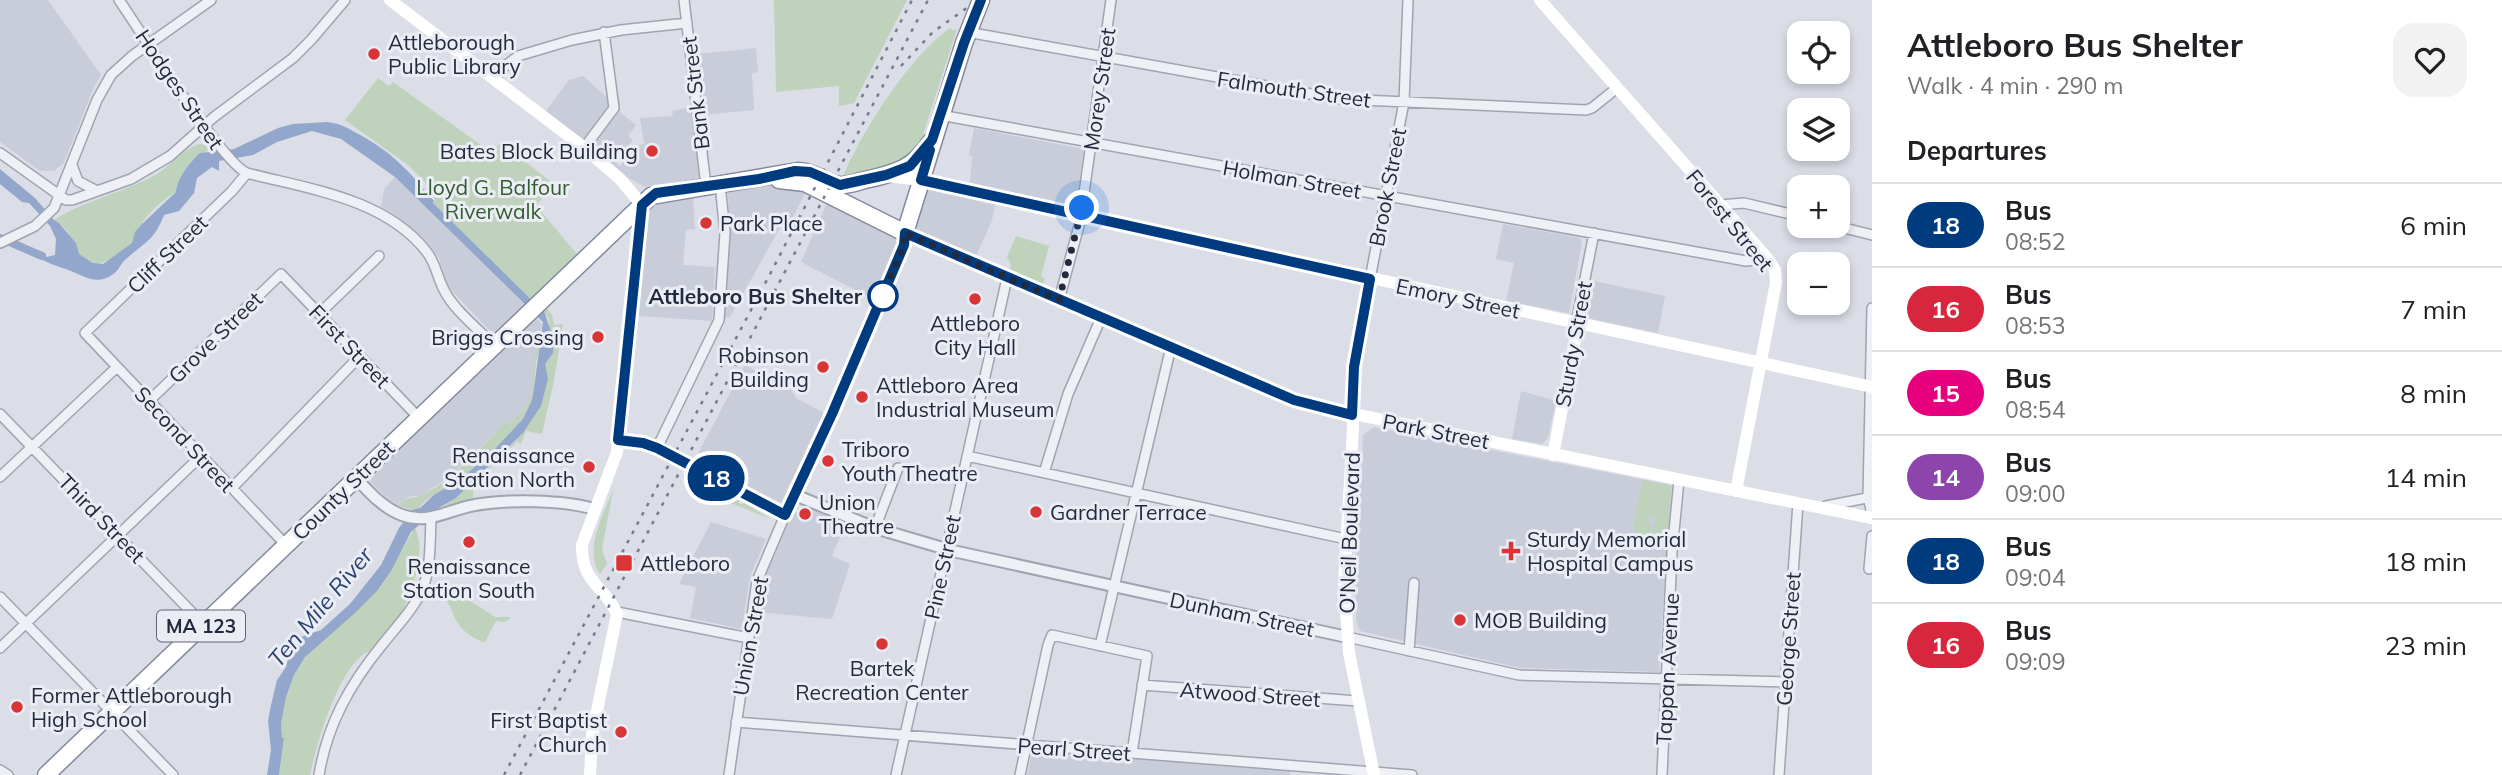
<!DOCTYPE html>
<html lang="en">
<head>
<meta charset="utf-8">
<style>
  body { margin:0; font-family:Mulish,sans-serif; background:#f2f2f2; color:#202124; height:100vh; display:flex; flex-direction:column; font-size:26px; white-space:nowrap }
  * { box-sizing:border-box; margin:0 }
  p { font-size:23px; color:#757577 }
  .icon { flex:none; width:38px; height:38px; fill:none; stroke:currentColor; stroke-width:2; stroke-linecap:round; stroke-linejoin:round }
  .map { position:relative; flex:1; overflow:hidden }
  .side { display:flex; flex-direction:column; background:#fff; width:630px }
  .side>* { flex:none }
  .badge { padding:0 14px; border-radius:23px; font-size:24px; line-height:46px }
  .fabs { position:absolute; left:1787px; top:21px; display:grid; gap:14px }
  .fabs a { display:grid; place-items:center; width:63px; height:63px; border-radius:14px; background:#fff; box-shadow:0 4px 10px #0003; font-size:35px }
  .you { position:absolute; width:35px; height:35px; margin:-18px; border:5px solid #fff; border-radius:50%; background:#1a73e8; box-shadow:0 0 0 10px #1a73e833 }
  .map>.badge { position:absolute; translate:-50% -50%; box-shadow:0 0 0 4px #fff }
  h2 { padding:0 35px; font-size:26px; line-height:63px }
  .round { display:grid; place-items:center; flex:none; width:74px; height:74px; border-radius:21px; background:#f2f2f2 }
  .headline { display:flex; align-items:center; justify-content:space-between; height:119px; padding:0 35px }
  h1 { font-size:33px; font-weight:700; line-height:52px }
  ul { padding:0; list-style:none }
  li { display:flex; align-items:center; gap:21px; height:84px; padding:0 35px; border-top:2px solid #e0e0e0 }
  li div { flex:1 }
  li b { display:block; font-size:26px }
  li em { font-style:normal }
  li .badge { min-width:77px; font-weight:700; text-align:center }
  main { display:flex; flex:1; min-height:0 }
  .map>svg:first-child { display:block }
</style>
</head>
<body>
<main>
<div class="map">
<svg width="1872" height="775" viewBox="0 0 1872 775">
  <rect width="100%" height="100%" fill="#dbdee7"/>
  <path fill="#c9cdd9" d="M0,0H48L101,75L94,87L64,163L54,171H40L0,142Z
    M695,48H697L698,54L756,48L758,72L752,73L754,110L703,115L699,108L693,53Z
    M583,76L610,100H620V112L636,125L628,136L633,140L616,163L620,166L633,150L639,154V145L644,144L640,118L673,116L672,111L691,107L699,176L693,180L645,187L621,174L545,112L569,80Z
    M974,128L1084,149L1076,207L970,184L972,156L969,155Z
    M395,177L527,307L500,331L492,332L488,329L454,293L448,286L439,258L425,240L396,216L381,207L384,189Z
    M774,183L807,190L789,225L781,226L730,317L722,318L727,237L730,235L728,193L736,187Z
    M928,188L996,201L992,220L974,261L913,233Z
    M693,195L695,229L686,230L683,265L715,267L712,321L639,316L636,309L646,211L650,203Z
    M829,198L899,237L901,245L875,300L801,262Z
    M1503,224L1580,238L1582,242L1569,313L1506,301L1514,263L1496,259Z
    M1594,281L1665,296L1658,333L1587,318Z
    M535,316L542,324L540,336L534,360L532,394L524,409L510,424L506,422L503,425L450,476L421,496H411L400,502L398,505L387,498L371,482L373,471Z
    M745,365L791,389L796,398L824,413L781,503L695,459Z
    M1521,391L1556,401L1548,438L1542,444L1512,439Z
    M1374,427L1671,485L1659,672L1520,668L1360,631L1356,619V567L1363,435Z
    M811,507L847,521L832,556L850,564L832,619L757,612L766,570L792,514Z
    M711,522L766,539L750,577L742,629L690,618L696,587L679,584Z
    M1035,751L1253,768L1290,771V775H1027L1032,753Z"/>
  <path fill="#bed2bc" d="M774,0H907L854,103L839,106V86L776,92Z
    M950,28L953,31L957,29L921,141L914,155L888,167L843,176C863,130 909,57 950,28Z
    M378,78L389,86L393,82L492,153L501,142L551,182L553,186L538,203L539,209L577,254L531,299L433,203L435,200L430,187L408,165L345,120Z
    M201,144L209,147L214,153L207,151C193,155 177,177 176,192C159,201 137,224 132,243C122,250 106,264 96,264L79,254C75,241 66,226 54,220C85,200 123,193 155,175C170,167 184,147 201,144Z
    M1016,236L1049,246L1041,276L1045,279L1042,286L1009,271L1011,265L1007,257Z
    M547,308L552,315L554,325L563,324L554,381L542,434L526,431L521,444L517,442L470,487L473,490V500L442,507L456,498L501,456L523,433L537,412L546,385L544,364L550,356L549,319L544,311Z
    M541,329L542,337L536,363L534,388L532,400L523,419L490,454L458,481L425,501L418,509L412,510L398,505C405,496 413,499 422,495C451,482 480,447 503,425L507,422L510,424L524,409L532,394L534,359Z
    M698,478L738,500L740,505L744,503L771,519L690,487L687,482L689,479L697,481Z
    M1643,480L1672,486L1667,540L1664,544L1663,541L1651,540L1653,525L1657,522L1654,516L1648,519L1651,525L1648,542L1642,541L1633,526Z
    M613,490L602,549L607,564L600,574C584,550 602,517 613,490Z
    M415,528C426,552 414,585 404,608C397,623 381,638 370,651C340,661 316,746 310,775H279L284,739L282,738L281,724L286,697L294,675L305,657L381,586Z
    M439,588L470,601L495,617H510V619L504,622L496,621L485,642H482C446,625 460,610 437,590Z"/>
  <path fill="#93a6cb" d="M327,122C341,123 351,130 362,136C398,157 408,171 434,201L433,203L545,313L554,342L553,353L545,364L548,379L541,406L523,433L456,498L437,509L411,532L391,571L377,591L355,613L305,657L294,675L286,697L281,724L282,738H284L279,775H267L271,750L268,721L271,705L277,680L286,667L290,652L297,648L296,642L301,637L321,630L350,604L381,565L399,528L412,510L420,508L434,495L458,481L490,454L523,419L532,400L534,388L543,322L395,177L341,139L312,131L277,142L253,155L219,161V171L212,167L197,178L194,193L179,211L164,215C154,241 145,242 126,259C120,264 119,271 112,275C97,285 85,277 71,271C56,265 45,264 32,252H40L47,257L55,255L56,239L50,226L29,203L22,202L0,184V169L35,198L54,220L59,223L76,243L79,254L93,263L103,264L132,243L135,232L142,224L176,192C177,178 190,162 200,153L234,149L278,128L293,124Z"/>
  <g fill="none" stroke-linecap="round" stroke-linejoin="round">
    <path stroke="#93a6cb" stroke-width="8" d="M0,238L42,256"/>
    <defs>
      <path id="minor" d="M119,0C140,30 222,163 247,173C308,189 384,198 426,251C436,263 437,277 444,290C453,309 479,330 495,346
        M684,0L706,186
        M967,32L1339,99L1586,110L1592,108L1617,88
        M494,79L504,67L518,56L572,40L621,30L687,23
        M940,115L1746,261L1768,259
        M584,148L614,108L604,32
        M0,153L66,200H72L131,179L170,156L214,117L293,58L311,40L345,0
        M72,165L78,181L97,191
        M247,173L232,191L85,333L286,545
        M1720,205L1744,203L1799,216
        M1836,226L1872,235
        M0,243L35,226L54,208L97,100L111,75L132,56L211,0
        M1370,279L1404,102L1408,0
        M1059,300L1080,222L1111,0
        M1872,308L1868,497L1872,514
        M319,314L379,256
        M1576,324L1594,233
        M149,401L281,274L419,418
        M0,414L203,624
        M657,448L719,320L725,233L720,184
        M967,456L1346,539
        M1044,473L1068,394L1101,318
        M0,477L117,367
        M232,488L360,356
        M1826,506L1872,497
        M875,528L898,468
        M1869,569L1872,536
        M0,597L173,775
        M617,612L749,638
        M1347,637L1519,675L1785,682
        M1100,646L1171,347
        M0,648L201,456
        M1409,651L1414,583
        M1142,685L1358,701
        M736,722L1412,775
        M0,770L8,775
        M319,775C327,725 350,684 382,645C396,627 414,609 423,588C431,566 430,541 431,518
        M729,775L757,581L785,515
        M896,775L1007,278
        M1020,775L1048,645L1052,635L1147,656L1132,753
        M1662,775L1672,552L1679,480
        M1779,775L1798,503"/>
      <path id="tertiary" d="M618,440L653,445L785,515L832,413L904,245L905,233
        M356,478C369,492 383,508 402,515C429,525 450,509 475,505C507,499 564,500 594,509
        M795,495L875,528L953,551L1347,637"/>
      <path id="trunk" d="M779,180L805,183L905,233L964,43L981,0
        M46,775L651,196L798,171C814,171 824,183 839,185C847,186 857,182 865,180C897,173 914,168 932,140"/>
    </defs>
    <use href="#minor" stroke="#a0a4b1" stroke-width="12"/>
    <use href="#tertiary" stroke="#a0a4b1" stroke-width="14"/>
    <use href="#trunk" stroke="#82899f" stroke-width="19"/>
    <use href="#minor" stroke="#eef0f5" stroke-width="9"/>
    <use href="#tertiary" stroke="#eef0f5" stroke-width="10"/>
    <path stroke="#fff" stroke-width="12" d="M390,0L582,146L620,179L642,205L617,452L582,545C581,583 606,587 617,614L592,735L590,775
      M1540,0L1768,259L1775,270L1776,283L1736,491
      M887,176L921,180L1872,387
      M905,233L1304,404L1872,518
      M1370,279L1352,381L1353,429L1344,582L1349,653L1374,775
      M1553,455L1576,336V324"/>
    <use href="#trunk" stroke="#fff" stroke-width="16"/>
    <path stroke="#747b92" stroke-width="2.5" stroke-dasharray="3.5 7" stroke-linecap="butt" d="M901,66L933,32L978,0
      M504,775L768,278L912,0
      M520,775L928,0"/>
  </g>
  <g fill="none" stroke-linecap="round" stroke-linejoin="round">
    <defs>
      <path id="line" d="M930,150L921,180L1370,279L1354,367L1352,415L1294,400L905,233L904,245L832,414L785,515L657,448L643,443L618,440L642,205L656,193L759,179L795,171L810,172L840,185L886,175L910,166L932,140L964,43L981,0"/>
    </defs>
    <use href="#line" stroke="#fff" stroke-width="16"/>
    <use href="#line" stroke="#003b80" stroke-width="10"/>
    <path stroke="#242a3e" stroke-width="7" stroke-dasharray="0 12.6" d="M883,296L879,303L904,245L905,233L1059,300L1082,208"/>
  </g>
  <g fill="#d93436" stroke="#ebedf5" stroke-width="2.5">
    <circle cx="374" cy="54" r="7"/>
    <circle cx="652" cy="151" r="7"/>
    <circle cx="706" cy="223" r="7"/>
    <circle cx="975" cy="299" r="7"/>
    <circle cx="598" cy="337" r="7"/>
    <circle cx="823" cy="367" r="7"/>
    <circle cx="862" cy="397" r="7"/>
    <circle cx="828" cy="461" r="7"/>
    <circle cx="589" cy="467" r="7"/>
    <circle cx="1036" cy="512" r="7"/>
    <circle cx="805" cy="514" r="7"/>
    <circle cx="469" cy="542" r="7"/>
    <path d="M1507.5 540.5h7v7h7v7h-7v7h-7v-7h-7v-7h7z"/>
    <rect x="615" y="554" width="18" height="18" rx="3.5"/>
    <circle cx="1460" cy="620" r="7"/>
    <circle cx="882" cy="644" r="7"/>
    <circle cx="17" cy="707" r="7"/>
    <circle cx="621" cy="732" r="7"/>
  </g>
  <circle fill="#fff" stroke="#003b80" stroke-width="3.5" cx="883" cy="296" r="14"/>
  <g text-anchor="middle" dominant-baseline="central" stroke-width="6" stroke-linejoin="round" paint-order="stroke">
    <rect fill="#ebedf5" stroke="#606475" stroke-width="2" x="157" y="610.5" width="88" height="31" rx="5"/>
    <g font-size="19" font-weight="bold" fill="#242a3e">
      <text x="201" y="626">MA 123</text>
    </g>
    <g font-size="21" fill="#242a3e" stroke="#ebedf5" text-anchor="start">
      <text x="388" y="42">Attleborough<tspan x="388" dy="24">Public Library</tspan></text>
      <text x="638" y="151" text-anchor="end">Bates Block Building</text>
      <text x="720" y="223">Park Place</text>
      <text x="975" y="323" text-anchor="middle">Attleboro<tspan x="975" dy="24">City Hall</tspan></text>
      <text x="584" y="337" text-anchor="end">Briggs Crossing</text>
      <text x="809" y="355" text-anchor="end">Robinson<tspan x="809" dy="24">Building</tspan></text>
      <text x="876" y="385">Attleboro Area<tspan x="876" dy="24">Industrial Museum</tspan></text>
      <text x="842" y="449">Triboro<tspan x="842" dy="24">Youth Theatre</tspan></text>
      <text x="575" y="455" text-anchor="end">Renaissance<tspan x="575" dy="24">Station North</tspan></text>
      <text x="819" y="502">Union<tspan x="819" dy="24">Theatre</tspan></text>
      <text x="1050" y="512">Gardner Terrace</text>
      <text x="1527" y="539">Sturdy Memorial<tspan x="1527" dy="24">Hospital Campus</tspan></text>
      <text x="640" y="563">Attleboro</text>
      <text x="469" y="566" text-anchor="middle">Renaissance<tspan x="469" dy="24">Station South</tspan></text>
      <text x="1474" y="620">MOB Building</text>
      <text x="882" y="668" text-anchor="middle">Bartek<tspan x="882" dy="24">Recreation Center</tspan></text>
      <text x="31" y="695">Former Attleborough<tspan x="31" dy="24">High School</tspan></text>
      <text x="607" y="720" text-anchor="end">First Baptist<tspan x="607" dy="24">Church</tspan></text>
    </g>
    <g font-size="21" fill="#242a3e" stroke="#ebedf5">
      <text transform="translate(180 89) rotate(56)">Hodges Street</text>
      <text transform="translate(1099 89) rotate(-82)">Morey Street</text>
      <text transform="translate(1294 89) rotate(8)">Falmouth Street</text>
      <text transform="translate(695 93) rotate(-97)">Bank Street</text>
      <text transform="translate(1292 179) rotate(10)">Holman Street</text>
      <text transform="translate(1387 187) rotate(-79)">Brook Street</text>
      <text transform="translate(1730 220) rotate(51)">Forest Street</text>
      <text transform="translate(167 254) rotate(-44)">Cliff Street</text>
      <text transform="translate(1458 298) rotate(12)">Emory Street</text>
      <text transform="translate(215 337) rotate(-44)">Grove Street</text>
      <text transform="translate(1573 344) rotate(-80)">Sturdy Street</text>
      <text transform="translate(350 346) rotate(46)">First Street</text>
      <text transform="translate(1436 431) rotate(11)">Park Street</text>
      <text transform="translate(185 439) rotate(47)">Second Street</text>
      <text transform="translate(343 490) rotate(-44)">County Street</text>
      <text transform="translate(102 518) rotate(46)">Third Street</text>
      <text transform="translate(1349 533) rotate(-88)">O'Neil Boulevard</text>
      <text transform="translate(942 567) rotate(-78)">Pine Street</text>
      <text transform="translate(1242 614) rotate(12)">Dunham Street</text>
      <text transform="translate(750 636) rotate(-80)">Union Street</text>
      <text transform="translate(1788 639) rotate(-86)">George Street</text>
      <text transform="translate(1667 669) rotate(-87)">Tappan Avenue</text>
      <text transform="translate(1250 694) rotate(4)">Atwood Street</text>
      <text transform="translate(1074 749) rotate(4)">Pearl Street</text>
    </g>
    <g font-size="21" fill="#325b30" stroke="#ebedf5">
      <text x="493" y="187">Lloyd G. Balfour<tspan x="493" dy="24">Riverwalk</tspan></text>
    </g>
    <g font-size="21" font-weight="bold" fill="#242a3e" stroke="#ebedf5" text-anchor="end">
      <text x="862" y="296">Attleboro Bus Shelter</text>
    </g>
    <g font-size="23" font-style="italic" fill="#2b4275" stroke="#ebedf5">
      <text transform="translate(320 607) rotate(-50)">Ten Mile River</text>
    </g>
  </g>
</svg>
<div class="fabs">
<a><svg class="icon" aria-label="locate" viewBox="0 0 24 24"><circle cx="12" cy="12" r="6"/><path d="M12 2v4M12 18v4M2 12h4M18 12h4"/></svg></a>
<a><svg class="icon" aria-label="layers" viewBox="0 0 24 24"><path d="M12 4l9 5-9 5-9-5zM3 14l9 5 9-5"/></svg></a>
<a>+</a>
<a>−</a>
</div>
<div class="you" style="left:1082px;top:208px"></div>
<b class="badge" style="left:716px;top:478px;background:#003b80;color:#fff">18</b>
</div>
<section class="side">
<div class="headline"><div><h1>Attleboro Bus Shelter</h1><p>Walk · 4 min · 290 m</p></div><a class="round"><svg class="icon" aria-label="heart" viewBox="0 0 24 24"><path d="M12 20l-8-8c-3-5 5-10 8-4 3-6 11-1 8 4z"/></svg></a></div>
<h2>Departures</h2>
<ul>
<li><span class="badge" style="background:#003b80;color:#fff">18</span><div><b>Bus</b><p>08:52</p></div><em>6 min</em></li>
<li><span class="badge" style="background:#d7263d;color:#fff">16</span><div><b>Bus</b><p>08:53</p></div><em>7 min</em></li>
<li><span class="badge" style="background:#e6007e;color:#fff">15</span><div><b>Bus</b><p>08:54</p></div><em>8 min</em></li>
<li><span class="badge" style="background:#8e44ad;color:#fff">14</span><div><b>Bus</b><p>09:00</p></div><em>14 min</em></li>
<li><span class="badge" style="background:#003b80;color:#fff">18</span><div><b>Bus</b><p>09:04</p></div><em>18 min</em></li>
<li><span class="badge" style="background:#d7263d;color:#fff">16</span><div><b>Bus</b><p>09:09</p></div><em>23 min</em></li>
</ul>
</section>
</main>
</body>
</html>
